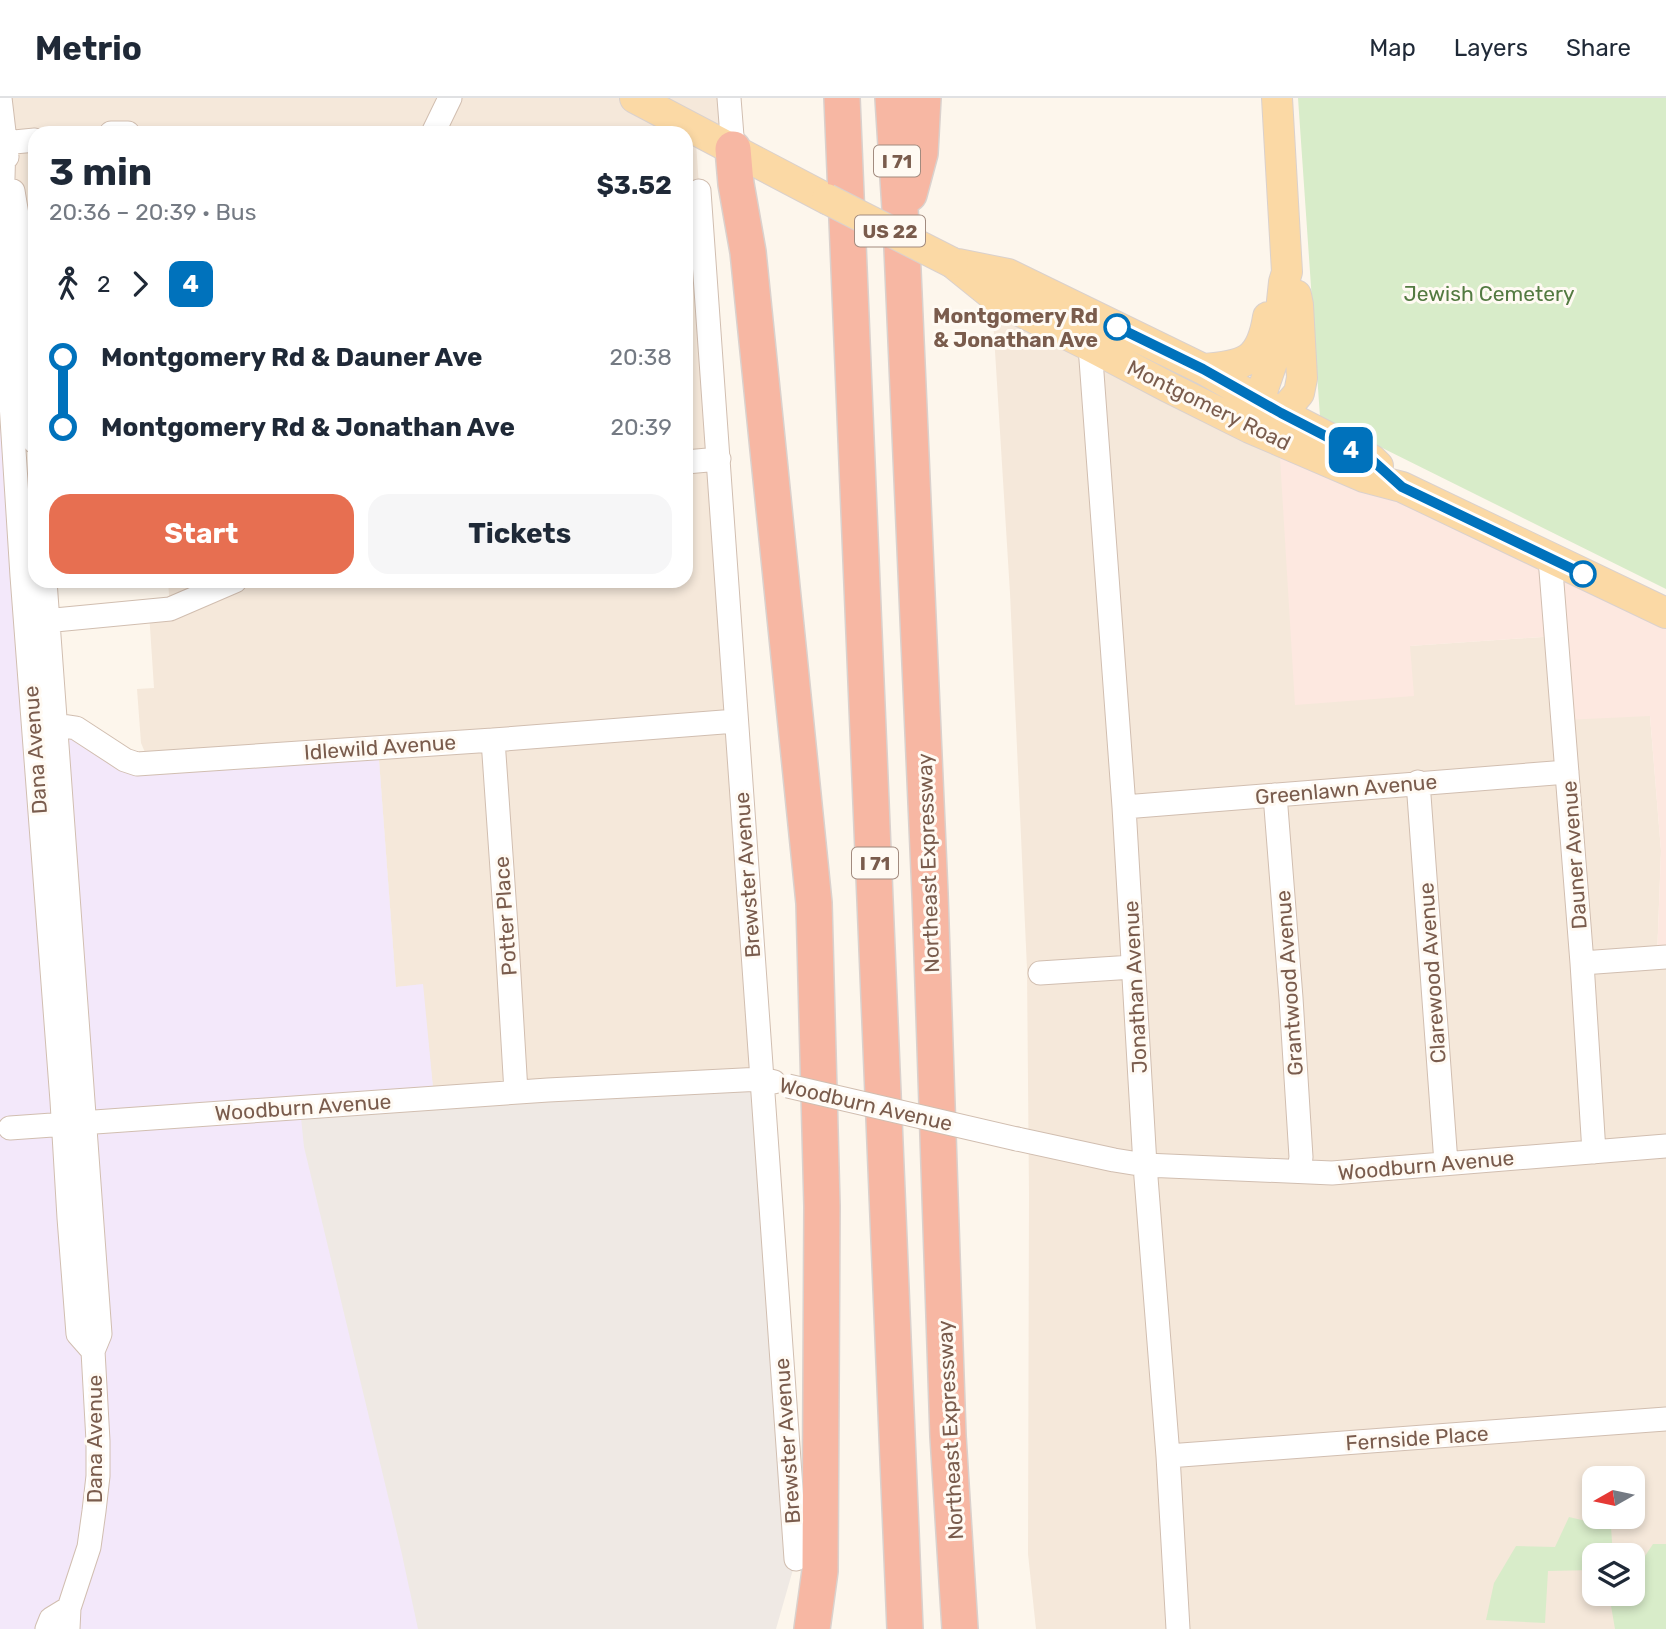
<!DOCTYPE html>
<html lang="en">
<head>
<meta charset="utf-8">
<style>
  body { margin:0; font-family:Rubik,sans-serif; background:#f6f6f7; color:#1f2937; height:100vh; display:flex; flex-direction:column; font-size:26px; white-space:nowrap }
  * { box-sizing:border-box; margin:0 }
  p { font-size:23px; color:#747a83 }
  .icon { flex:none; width:38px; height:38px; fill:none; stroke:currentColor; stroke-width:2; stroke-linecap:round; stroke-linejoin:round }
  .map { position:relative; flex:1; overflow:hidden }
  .details { position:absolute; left:28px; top:28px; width:665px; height:462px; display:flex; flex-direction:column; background:#fff; border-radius:21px; box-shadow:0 4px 10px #0003 }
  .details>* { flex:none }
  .badge { padding:0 14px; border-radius:10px; font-size:24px; line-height:46px }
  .needle { width:46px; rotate:261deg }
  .fabs { position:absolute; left:1582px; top:1368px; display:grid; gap:14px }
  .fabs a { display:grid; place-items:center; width:63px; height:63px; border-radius:14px; background:#fff; box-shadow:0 4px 10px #0003; font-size:35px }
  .map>.badge { position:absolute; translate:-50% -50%; box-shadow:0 0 0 4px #fff }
  .legs { display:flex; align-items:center; gap:10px; height:77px; padding:0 21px; font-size:23px }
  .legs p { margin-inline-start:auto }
  .summary { display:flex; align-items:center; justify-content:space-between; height:119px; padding:0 21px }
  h1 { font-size:38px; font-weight:700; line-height:52px }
  .button { display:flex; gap:14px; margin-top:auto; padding:14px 21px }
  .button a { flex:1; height:80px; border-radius:21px; background:#e76f51; color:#fff; font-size:28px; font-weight:700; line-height:80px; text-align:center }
  .button a+a { background:#f6f6f7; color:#1f2937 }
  ul { padding:0 21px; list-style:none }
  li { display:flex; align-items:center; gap:24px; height:70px; font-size:26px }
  li i { display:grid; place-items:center; width:10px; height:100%; margin:0 9px; background:currentColor }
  li i::after { content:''; width:18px; height:18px; margin:-9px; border:5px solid; border-radius:50%; background:#fff }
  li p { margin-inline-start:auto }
  li:first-child i { background:linear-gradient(#0000 50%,currentColor 0) }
  li:last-child i { background:linear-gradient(currentColor 50%,#0000 0) }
  header { display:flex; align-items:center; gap:42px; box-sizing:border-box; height:98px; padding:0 35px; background:#fff; border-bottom:2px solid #e0e1e3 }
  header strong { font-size:33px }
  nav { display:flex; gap:38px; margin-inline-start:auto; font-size:24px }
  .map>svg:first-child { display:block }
</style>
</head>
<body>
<header>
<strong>Metrio</strong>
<nav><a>Map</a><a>Layers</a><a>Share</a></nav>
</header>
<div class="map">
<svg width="1666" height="1531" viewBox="0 0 1666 1531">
  <rect width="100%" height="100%" fill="#fdf6ec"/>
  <path fill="#f5e8da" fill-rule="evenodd" d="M0,0H729L733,51L695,31L762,981L434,1000L422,887L396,889L378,649L150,666L141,645L137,591L154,590L149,514L170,511L168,483H686V35H35V344Z
    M1000,203L1265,336L1409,548L1557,538L1650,618L1661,753L1657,859H1666V1531H1036L1028,1456L1029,1096L1027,871L1010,495L993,221ZM1594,1381H1633V1419H1594ZM1594,1458H1633V1496H1594Z"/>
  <path fill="#fde8e0" d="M1279,343L1666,515V859L1657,860L1661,753L1650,618L1564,622L1556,538L1410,548L1414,598L1295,607Z"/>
  <path fill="#efe9e4" d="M378,649L396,889L423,886L434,1000L762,981L796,1461L776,1531H68L125,662Z"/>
  <path fill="#f3e8fa" d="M0,0L22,478L56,627L125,662L378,649L396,889L423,886L434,1000L300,1010L304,1049L401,1452L418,1531H0Z"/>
  <path fill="#d8ecc9" d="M1298,0H1666V491L1320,319Z
    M1569,1419L1611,1429L1613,1458H1594V1472L1548,1473L1545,1525L1486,1522L1494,1485L1516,1448L1555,1449Z
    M1653,1446H1666V1531H1615L1609,1496H1633V1463L1641,1464Z"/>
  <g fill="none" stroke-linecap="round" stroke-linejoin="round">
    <defs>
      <path id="minor" d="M0,0L7,59
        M729,0L733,51
        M111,35H128
        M433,35L450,0
        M4,45L1,148L22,478L62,1003L69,1120L78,1236L93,1253
        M4,45L35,42
        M13,93L21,141L35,344
        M699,93L796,1461
        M1090,248L1124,709L1145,1067L1168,1358L1178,1531
        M686,364L719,361
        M1550,460L1582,865L1594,1054
        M45,483L100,1236L93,1253L98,1343V1378L94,1413L89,1449L69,1510L68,1531
        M34,524L170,511L235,483
        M41,628L56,627L76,630L125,662L137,666L493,642L736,623
        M493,642L507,843L516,994
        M1418,684L1446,1065
        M1275,697L1291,900L1301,1059L1299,1073
        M1124,709L1567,674
        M1582,865L1666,859
        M1040,875L1133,869
        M10,1030L548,992L762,981L774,984
        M1017,1041L1114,1062L1145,1067L1332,1075L1666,1048
        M1168,1358L1666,1321
        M47,1531L51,1521L69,1510"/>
      <path id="major" d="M635,0L827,101
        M953,165L1000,203L1090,248L1168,289L1250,330L1364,379L1402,389L1666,515
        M958,166L1008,176L1203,271L1281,315L1372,362L1378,368
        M1203,271C1244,268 1261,264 1268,219
        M1253,320L1277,250L1284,184L1287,174L1277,0
        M1270,329L1299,295L1302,280L1298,207L1296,197"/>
      <path id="highway" d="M842,0L905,1531
        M893,0L901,127L930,796L948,1338L960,1531
        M733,51L736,86L748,154L814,805L822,1108L820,1473L812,1531
        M909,96L920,55L923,0"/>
    </defs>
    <use href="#minor" stroke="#d1beb0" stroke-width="25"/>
    <use href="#major" stroke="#dad1cd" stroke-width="32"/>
    <use href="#highway" stroke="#dad1cd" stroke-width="38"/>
    <use href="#minor" stroke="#fff" stroke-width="23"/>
    <use href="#major" stroke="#fbd9a5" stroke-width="30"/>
    <use href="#highway" stroke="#f7b7a3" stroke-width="35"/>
    <defs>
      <path id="minor-bridge" d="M788,988L1017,1041"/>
      <path id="major-bridge" d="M827,101L953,165"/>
    </defs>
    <use href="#minor-bridge" stroke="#d1beb0" stroke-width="25" stroke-linecap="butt"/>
    <use href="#major-bridge" stroke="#dad1cd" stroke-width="32" stroke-linecap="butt"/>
    <use href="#minor-bridge" stroke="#fff" stroke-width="23"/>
    <use href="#major-bridge" stroke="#fbd9a5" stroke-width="30"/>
  </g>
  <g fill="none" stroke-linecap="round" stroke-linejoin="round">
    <defs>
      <path id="line-1" d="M1117,229L1203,271L1281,315L1372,362L1402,389L1583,476"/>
    </defs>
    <use href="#line-1" stroke="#fff" stroke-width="16"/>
    <use href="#line-1" stroke="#0072bc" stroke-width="10"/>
  </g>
  <g fill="#fff" stroke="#0072bc" stroke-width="3.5">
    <circle cx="1117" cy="229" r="12"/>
    <circle cx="1583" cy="476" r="12"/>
  </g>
  <g text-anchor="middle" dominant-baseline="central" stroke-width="6" stroke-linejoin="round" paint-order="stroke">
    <g fill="#fffaf3" stroke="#a28b7f" stroke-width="2">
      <rect x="874" y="47.5" width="46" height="31" rx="5"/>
      <rect x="855" y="117.5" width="70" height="31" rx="5"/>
      <rect x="852" y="749.5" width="46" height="31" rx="5"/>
    </g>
    <g font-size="19" font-weight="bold" fill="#7a5c4d">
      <text x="897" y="63">I 71</text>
      <text x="890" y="133">US 22</text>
      <text x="875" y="765">I 71</text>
    </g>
    <g font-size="21" fill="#537a41" stroke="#fffaf3">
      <text x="1489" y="195">Jewish Cemetery</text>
    </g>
    <g font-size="21" font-weight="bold" fill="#7a5c4d" stroke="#fffaf3" text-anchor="end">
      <text x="1098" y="217">Montgomery Rd<tspan x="1098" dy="24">&amp; Jonathan Ave</tspan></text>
    </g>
    <g font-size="21" fill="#7a5c4d" stroke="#fffaf3">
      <text transform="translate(1209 307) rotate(26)">Montgomery Road</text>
      <text transform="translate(380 649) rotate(-4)">Idlewild Avenue</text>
      <text transform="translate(35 652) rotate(-94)">Dana Avenue</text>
      <text transform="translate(1346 691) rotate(-5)">Greenlawn Avenue</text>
      <text transform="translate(1574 757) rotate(-94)">Dauner Avenue</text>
      <text transform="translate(928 765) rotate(-92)">Northeast Expressway</text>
      <text transform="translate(747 777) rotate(-94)">Brewster Avenue</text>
      <text transform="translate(505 818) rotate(-94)">Potter Place</text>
      <text transform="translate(1432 875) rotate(-94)">Clarewood Avenue</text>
      <text transform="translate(1289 885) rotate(-94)">Grantwood Avenue</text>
      <text transform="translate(1135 889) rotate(-93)">Jonathan Avenue</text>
      <text transform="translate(866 1006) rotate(13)">Woodburn Avenue</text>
      <text transform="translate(303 1009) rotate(-4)">Woodburn Avenue</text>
      <text transform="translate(1426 1067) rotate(-5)">Woodburn Avenue</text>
      <text transform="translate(950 1332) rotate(-93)">Northeast Expressway</text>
      <text transform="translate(1417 1340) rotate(-4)">Fernside Place</text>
      <text transform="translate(94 1341) rotate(-90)">Dana Avenue</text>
      <text transform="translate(787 1343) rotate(-94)">Brewster Avenue</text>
    </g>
  </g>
</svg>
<div class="fabs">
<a><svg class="needle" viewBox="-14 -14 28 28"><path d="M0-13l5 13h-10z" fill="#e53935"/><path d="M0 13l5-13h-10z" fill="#747a83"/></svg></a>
<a><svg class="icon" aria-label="layers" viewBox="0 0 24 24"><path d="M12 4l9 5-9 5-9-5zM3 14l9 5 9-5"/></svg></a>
</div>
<b class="badge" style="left:1351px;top:352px;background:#0072bc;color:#fff">4</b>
<section class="details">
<div class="summary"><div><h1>3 min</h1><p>20:36 – 20:39 · Bus</p></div><b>$3.52</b></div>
<div class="legs"><svg class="icon" aria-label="walk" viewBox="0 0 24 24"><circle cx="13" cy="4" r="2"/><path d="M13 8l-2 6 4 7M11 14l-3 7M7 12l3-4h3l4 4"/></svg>2<svg class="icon" aria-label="forward" viewBox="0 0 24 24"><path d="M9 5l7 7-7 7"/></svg><b class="badge" style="background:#0072bc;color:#fff">4</b></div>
<ul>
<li><i style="color:#0072bc"></i><b>Montgomery Rd &amp; Dauner Ave</b><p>20:38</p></li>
<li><i style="color:#0072bc"></i><b>Montgomery Rd &amp; Jonathan Ave</b><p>20:39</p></li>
</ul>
<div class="button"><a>Start</a><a>Tickets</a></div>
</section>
</div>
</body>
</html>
